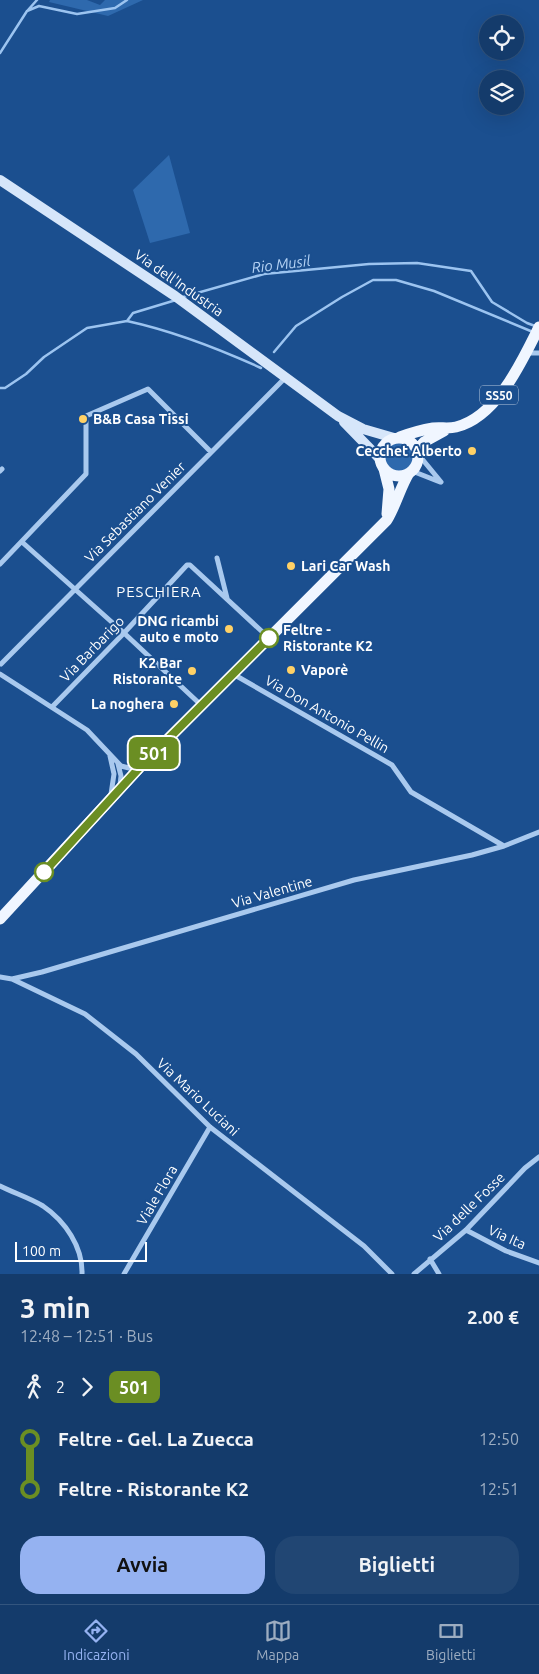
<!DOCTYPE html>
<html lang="it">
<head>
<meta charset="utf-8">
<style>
  body { margin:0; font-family:Ubuntu,sans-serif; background:#214673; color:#f1f3f6; height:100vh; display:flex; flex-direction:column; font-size:19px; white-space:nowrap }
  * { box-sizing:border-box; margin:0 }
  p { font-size:16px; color:#9dadc1 }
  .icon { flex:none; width:28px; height:28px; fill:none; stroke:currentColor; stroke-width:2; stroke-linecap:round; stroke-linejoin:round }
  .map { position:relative; height:1274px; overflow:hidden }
  .details { display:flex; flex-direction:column; background:#143b6b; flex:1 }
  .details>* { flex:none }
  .badge { padding:0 10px; border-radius:8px; font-size:18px; line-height:32px }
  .buttons { position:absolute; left:479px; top:15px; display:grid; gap:10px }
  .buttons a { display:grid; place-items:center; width:45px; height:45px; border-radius:50%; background:#143b6b; box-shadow:0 5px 20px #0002,0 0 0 1px #33557e; font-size:25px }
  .scale { position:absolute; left:15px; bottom:12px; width:132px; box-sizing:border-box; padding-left:5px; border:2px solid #fff; border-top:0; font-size:14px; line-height:18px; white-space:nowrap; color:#fff; -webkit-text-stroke:4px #1b4f8f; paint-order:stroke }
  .map>.badge { position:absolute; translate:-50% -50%; box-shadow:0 0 0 2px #fff }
  .legs { display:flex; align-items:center; gap:8px; height:55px; padding:0 20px; font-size:16px }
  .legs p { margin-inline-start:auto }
  .headline { display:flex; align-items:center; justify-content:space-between; height:85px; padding:0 20px }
  h1 { font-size:28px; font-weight:700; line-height:38px }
  .button { display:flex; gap:10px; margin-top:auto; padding:10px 20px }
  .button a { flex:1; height:58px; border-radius:20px; background:#95b2f1; color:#111; font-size:20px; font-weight:700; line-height:58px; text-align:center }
  .button a+a { background:#214673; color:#f1f3f6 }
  ul { padding:0 20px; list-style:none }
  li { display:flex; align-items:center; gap:18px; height:50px; font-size:19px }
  li i { display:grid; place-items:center; width:8px; height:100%; margin:0 6px; background:currentColor }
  li i::after { content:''; width:12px; height:12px; margin:-6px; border:4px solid; border-radius:50%; background:#143b6b }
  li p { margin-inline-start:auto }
  li:first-child i { background:linear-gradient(#0000 50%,currentColor 0) }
  li:last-child i { background:linear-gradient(currentColor 50%,#0000 0) }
  .tab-bar { display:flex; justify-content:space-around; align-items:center; height:70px; border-top:1px solid #33557e; background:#143b6b; font-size:14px; color:#9dadc1 }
  .tab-bar a { display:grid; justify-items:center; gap:2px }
  .tab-bar .selected { color:#95b2f1 }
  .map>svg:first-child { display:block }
</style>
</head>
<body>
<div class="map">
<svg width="539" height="1274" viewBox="0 0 539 1274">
  <rect width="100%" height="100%" fill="#1b4f8f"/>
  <path fill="#2e69ad" d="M50,0H87L100,5L105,0H143L108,16L49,2Z
    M169,155L190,233L150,243L133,190Z
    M381 457a18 18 0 1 1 36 0a18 18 0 1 1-36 0Z"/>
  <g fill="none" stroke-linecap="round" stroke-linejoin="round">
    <path stroke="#9cc4f0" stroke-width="2.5" d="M28,10L37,0
      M0,53L27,11L39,6L77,14L115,8L127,0
      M183,297L264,274L369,264L417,263L471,271L492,302L527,323L535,326
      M127,321C173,331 217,348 261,368
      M274,352L296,326L342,297L373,280H396L434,291L533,332
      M0,388H5L26,374L44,357L87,328L127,321L133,313L176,300"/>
    <path stroke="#a9c9ee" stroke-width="5" d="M527,353H539
      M418,454L441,482
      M0,471L2,469
      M412,471L440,482
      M22,542L124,633L201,705
      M217,558L227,598
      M0,564L86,474V416L148,389L211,452
      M1,664L286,377
      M0,674L87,730L121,766L129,768L137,767
      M233,674L392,765L411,792L504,846
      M52,707L124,633L187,565H190L269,638
      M110,756L114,774L111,794
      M118,764L121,776L120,785
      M0,977L12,979L85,1014L136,1054L210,1127L364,1246L392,1274
      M12,979L42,972L354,880L472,855L504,846L539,832
      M0,1186C14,1193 30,1198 43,1206C65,1221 83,1247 82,1274
      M466,1230L506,1251L539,1263
      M430,1259L439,1274
      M124,1274L210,1127
      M414,1274L466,1230L525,1168L539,1157"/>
    <path stroke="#d6e6fa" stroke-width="10" d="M0,180L175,296L338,416L363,429L394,438
      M344,422L380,459"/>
    <path stroke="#f0f6ff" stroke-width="11" d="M400,437C411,433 421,430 433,428C441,427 448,429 456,427C497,417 522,361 539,327
      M380 457a19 19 0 1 1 38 0a19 19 0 1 1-38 0Z
      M417,450L424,442L444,431
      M384,469L389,489L387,514
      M0,919L141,766L387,520C396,505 400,488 409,473"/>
  </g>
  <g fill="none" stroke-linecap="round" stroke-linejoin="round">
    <defs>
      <path id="line-1" d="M44,872L141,766L269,638"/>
    </defs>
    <use href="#line-1" stroke="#fff" stroke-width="11"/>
    <use href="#line-1" stroke="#6b8e23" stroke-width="8"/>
  </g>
  <g fill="#ffd166" stroke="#1b4f8f" stroke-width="2">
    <circle cx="83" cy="419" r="5"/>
    <circle cx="472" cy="451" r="5"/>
    <circle cx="291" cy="566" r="5"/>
    <circle cx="229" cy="629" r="5"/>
    <circle cx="291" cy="670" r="5"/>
    <circle cx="192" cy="671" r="5"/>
    <circle cx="174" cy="704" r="5"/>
  </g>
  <g fill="#fff" stroke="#6b8e23" stroke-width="2.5">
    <circle cx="269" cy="638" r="9"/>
    <circle cx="44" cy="872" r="9"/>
  </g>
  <g text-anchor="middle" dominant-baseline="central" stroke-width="4" stroke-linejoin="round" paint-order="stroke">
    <rect fill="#1b4f8f" stroke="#bbcadd" stroke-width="1" x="480" y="385.5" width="38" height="19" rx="4"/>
    <g font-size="12" font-weight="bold" fill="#fff">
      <text x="499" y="395">SS50</text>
    </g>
    <g font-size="14" fill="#fff" stroke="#1b4f8f">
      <text transform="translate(179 283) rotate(35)">Via dell'Industria</text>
      <text transform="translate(135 512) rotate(-45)">Via Sebastiano Venier</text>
      <text transform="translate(92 649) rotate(-46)">Via Barbarigo</text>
      <text transform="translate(327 714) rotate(30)">Via Don Antonio Pellin</text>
      <text transform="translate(272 892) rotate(-16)">Via Valentine</text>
      <text transform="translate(198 1097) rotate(43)">Via Mario Luciani</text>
      <text transform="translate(157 1195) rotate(-60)">Viale Flora</text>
      <text transform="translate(469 1207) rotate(-44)">Via delle Fosse</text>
      <text transform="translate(507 1237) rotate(24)">Via Ita</text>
    </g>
    <g font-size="14" font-weight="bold" fill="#fff" stroke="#1b4f8f" text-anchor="end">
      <text x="93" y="419" text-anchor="start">B&amp;B Casa Tissi</text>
      <text x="462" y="451">Cecchet Alberto</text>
      <text x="301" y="566" text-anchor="start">Lari Car Wash</text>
      <text x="219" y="621">DNG ricambi<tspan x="219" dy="16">auto e moto</tspan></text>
      <text x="182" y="663">K2 Bar<tspan x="182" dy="16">Ristorante</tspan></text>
      <text x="301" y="670" text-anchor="start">Vaporè</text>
      <text x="164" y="704">La noghera</text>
    </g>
    <g font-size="14" font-weight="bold" fill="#fff" stroke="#1b4f8f" text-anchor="start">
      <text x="283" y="630">Feltre -<tspan x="283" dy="16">Ristorante K2</tspan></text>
    </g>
    <g font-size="15" font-style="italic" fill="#b5d3f5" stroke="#1b4f8f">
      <text transform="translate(281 264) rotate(-7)">Rio Musil</text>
    </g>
    <g font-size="15" letter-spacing="1" fill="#fff" stroke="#1b4f8f">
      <text x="159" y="591">PESCHIERA</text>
    </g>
  </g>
</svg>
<div class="buttons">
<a><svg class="icon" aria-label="locate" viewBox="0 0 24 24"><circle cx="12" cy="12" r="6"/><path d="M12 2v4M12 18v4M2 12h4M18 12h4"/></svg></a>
<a><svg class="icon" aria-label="layers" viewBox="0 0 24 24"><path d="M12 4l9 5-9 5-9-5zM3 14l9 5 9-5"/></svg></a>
</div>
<div class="scale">100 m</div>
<b class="badge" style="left:154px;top:753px;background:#6b8e23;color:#fff">501</b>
</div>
<section class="details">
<div class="headline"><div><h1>3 min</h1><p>12:48 – 12:51 · Bus</p></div><b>2.00 €</b></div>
<div class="legs"><svg class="icon" aria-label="walk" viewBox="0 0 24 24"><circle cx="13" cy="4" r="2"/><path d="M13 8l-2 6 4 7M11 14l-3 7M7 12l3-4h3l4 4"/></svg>2<svg class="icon" aria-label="forward" viewBox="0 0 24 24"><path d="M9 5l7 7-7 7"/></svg><b class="badge" style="background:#6b8e23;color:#fff">501</b></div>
<ul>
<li><i style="color:#6b8e23"></i><b>Feltre - Gel. La Zuecca</b><p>12:50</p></li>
<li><i style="color:#6b8e23"></i><b>Feltre - Ristorante K2</b><p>12:51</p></li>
</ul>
<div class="button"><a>Avvia</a><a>Biglietti</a></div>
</section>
<nav class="tab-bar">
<a class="selected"><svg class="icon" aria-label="directions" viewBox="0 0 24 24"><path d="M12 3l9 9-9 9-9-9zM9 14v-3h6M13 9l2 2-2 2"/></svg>Indicazioni</a>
<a><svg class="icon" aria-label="map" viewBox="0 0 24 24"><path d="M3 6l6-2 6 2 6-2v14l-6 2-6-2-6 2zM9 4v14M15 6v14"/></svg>Mappa</a>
<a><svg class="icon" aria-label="tickets" viewBox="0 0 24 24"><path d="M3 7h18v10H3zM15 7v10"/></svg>Biglietti</a>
</nav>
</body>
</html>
